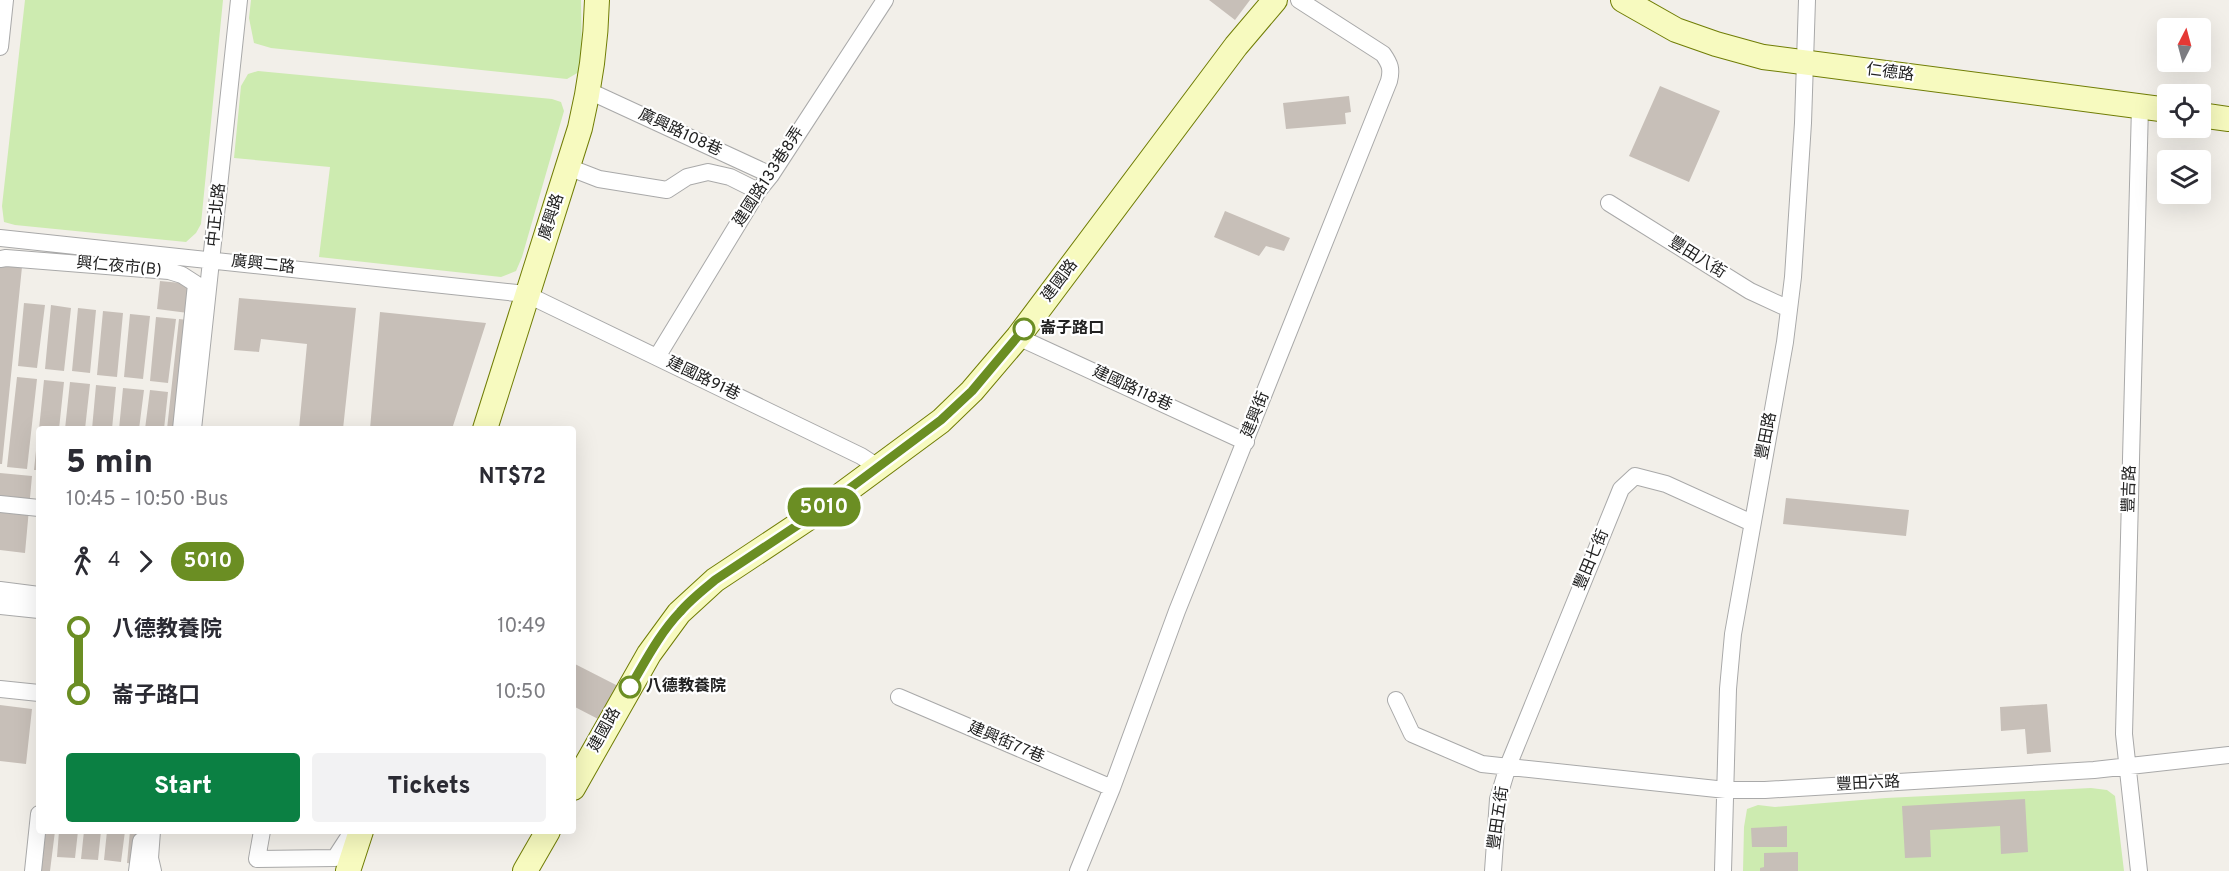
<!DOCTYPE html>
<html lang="en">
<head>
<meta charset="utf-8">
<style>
  body { margin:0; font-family:Overpass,"Noto Sans TC",sans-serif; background:#f2f2f3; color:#2b2b33; height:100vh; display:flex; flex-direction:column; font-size:22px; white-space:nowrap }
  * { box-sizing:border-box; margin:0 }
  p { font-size:20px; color:#7c7c81 }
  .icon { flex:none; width:33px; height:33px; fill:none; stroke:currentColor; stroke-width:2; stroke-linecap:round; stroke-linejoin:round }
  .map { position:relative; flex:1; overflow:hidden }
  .side { position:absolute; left:36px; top:426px; width:540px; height:408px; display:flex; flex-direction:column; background:#fff; border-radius:6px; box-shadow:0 6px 24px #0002 }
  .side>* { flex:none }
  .badge { padding:0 12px; border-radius:20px; font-size:21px; line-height:39px }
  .needle { width:39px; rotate:6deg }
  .tools { position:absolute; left:2157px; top:18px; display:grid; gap:12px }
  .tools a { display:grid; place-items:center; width:54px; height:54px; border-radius:6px; background:#fff; box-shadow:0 6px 24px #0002; font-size:30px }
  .map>.badge { position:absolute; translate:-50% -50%; box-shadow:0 0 0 3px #fff }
  .legs { display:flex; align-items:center; gap:9px; height:66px; padding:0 30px; font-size:20px }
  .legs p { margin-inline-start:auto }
  .summary { display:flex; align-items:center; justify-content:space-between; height:102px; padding:0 30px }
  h1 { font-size:33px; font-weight:800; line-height:45px }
  .button { display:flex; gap:12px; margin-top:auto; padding:12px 30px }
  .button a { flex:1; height:69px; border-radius:6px; background:#0b8043; color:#fff; font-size:24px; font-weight:800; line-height:69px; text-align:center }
  .button a+a { background:#f2f2f3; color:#2b2b33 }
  ul { padding:0 30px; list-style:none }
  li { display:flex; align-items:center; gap:21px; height:66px; font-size:22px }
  li i { display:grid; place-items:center; width:9px; height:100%; margin:0 8px; background:currentColor }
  li i::after { content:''; width:15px; height:15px; margin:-8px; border:4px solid; border-radius:50%; background:#fff }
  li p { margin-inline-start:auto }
  li:first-child i { background:linear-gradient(#0000 50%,currentColor 0) }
  li:last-child i { background:linear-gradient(currentColor 50%,#0000 0) }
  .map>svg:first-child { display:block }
</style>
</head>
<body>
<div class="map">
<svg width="2229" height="871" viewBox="0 0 2229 871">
  <rect width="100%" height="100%" fill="#f2efe9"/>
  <path fill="#cdebb0" d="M25,0H223L201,224L196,233L186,242L15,225L4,222L2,206Z
    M251,0H581L582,61L579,72L567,79L271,48L254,43L249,18Z
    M258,71L552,99L561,102L564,111L522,257L516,271L501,277L319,257L330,167L234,158L241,86L248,74Z
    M2091,788L2107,790L2115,796L2124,871H1743L1744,827L1747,809L1758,805L1775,807L1886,798Z"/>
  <path fill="#c7bfb8" d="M1209,0H1250L1235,20Z
    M1660,86L1720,111L1689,182L1629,156Z
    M1349,96L1351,112L1345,113L1346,124L1286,129L1283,103Z
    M1225,211L1290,238L1284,251L1266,246L1259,256L1214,237Z
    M23,257L2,464H0V263Z
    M160,281L191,284L188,313L157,309Z
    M239,298L356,308L343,429H299L307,344L261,339L259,352L234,350Z
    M24,303L45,305L37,368L18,366Z
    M51,305L71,308L64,371L45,369Z
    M78,308L96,310L90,373L72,371Z
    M103,311L123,313L117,377L97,375Z
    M380,312L486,323L452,429H370Z
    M130,314L150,316L143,379L124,377Z
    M156,317L176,319L168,383L150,381Z
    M179,319L196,321L184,429H167Z
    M17,377L37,379L27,469L7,467Z
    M44,380L64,382L59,429H39Z
    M70,382L90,384L85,429H65Z
    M96,385L116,387L112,429H92Z
    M123,388L144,390L139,429H119Z
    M150,390L168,392L164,429H145Z
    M37,441H39V470H34Z
    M0,473L32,476L25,553L0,550Z
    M1786,498L1909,510L1906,536L1783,524Z
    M573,663L620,687L602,721L573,706Z
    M2047,704L2051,752L2027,754L2025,729L2001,731L2000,707Z
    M0,705L32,709L26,764L0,761Z
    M2025,799L2028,852L2001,854L2000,826L1930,830L1931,857L1905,858L1902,806Z
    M1787,826V847H1752L1751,828Z
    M40,831H55L50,871H36Z
    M59,831H78L75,858L57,857Z
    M84,831H101L98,860L81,859Z
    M107,831H125L121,862L104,860Z
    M130,831H139L135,864L127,863Z
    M1798,852V871H1760V868L1764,867V853Z"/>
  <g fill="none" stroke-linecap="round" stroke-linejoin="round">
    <defs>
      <path id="street" d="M0,47L5,0
        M589,91L771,175
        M568,167L599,179L667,190L687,177L708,172L730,177L758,191
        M1609,203L1750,291L1789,309
        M0,238L526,294L861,456L878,467
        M0,259L6,258L169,271L182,275L196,284L181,429
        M1018,337L1246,442
        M657,357L758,191L771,175L885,0
        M193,429L239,0
        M0,504L39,508
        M0,590L39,595
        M0,606L39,610
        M0,689L39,693
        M899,697L1112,788
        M1396,700L1412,734L1482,764L1726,790H1765L2094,770L2229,755
        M152,831L150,858L153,871
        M262,831L257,859L335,858L348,838L350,831
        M33,871L39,814
        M137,871L141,841
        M1078,871L1112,788L1177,611L1389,81C1392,69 1390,64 1383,54L1299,0
        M1493,871L1498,799L1508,766L1621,489L1635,476L1666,484L1752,523
        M1723,871L1728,689L1733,634L1785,342L1793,277L1803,123L1807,0
        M2139,871L2124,734L2140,106"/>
      <path id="secondary" d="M1623,0L1676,30L1716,44L1763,57L2168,110
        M2200,115L2229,119
        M485,429L580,128C590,86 596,43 597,0
        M573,788L649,654L679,613L715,580L822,509L941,421L972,391L1018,337L1236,46L1275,0
        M348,871L361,831
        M525,871L548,831"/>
    </defs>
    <use href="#street" stroke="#a9a9a9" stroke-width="18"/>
    <use href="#secondary" stroke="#707d05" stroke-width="26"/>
    <use href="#street" stroke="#fff" stroke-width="16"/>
    <use href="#secondary" stroke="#f7fabf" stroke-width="24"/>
  </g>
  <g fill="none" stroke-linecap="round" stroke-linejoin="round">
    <defs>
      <path id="line-1" d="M630,687C645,662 659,634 680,612C690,600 703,590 715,580L822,509L941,420L972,391L1024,329"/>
    </defs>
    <use href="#line-1" stroke="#fff" stroke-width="14"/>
    <use href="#line-1" stroke="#6b8e23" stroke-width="9"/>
  </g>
  <g fill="#fff" stroke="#6b8e23" stroke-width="3">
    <circle cx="1024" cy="329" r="10"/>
    <circle cx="630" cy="687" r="10"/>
  </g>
  <g text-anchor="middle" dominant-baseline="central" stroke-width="4.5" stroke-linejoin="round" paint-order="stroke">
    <g font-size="16" fill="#222" stroke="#fff">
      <text transform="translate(1890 73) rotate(7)">仁德路</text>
      <text transform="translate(680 133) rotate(25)">廣興路108巷</text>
      <text transform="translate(769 177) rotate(-57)">建國路133巷8弄</text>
      <text transform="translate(217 215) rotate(-84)">中正北路</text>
      <text transform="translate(552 217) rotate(-72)">廣興路</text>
      <text transform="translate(1697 258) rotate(32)">豐田八街</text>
      <text transform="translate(263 265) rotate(6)">廣興二路</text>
      <text transform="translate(119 267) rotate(5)">興仁夜市(B)</text>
      <text transform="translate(1060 281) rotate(-53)">建國路</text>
      <text transform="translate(703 379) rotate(26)">建國路91巷</text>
      <text transform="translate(1132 389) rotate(25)">建國路118巷</text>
      <text transform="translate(1256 415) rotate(-68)">建興街</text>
      <text transform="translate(1767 436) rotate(-79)">豐田路</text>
      <text transform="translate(2130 489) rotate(-88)">豐吉路</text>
      <text transform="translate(1592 560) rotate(-67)">豐田七街</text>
      <text transform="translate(605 730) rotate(-61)">建國路</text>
      <text transform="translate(1006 743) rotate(23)">建興街77巷</text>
      <text transform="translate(1868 784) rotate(-3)">豐田六路</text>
      <text transform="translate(1499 818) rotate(-82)">豐田五街</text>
    </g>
    <g font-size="16" font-weight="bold" fill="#222" stroke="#fff" text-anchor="start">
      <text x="1040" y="329">崙子路口</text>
      <text x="646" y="687">八德教養院</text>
    </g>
  </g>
</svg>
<div class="tools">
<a><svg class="needle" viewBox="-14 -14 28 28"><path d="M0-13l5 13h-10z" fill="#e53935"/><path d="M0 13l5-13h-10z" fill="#7c7c81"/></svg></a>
<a><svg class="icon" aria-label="locate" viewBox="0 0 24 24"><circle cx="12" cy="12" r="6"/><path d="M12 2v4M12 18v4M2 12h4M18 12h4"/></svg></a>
<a><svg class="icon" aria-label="layers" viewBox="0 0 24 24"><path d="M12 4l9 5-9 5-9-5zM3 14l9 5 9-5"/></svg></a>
</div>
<b class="badge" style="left:824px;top:507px;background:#6b8e23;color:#fff">5010</b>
<section class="side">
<div class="summary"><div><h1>5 min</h1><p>10:45 – 10:50 · Bus</p></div><b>NT$72</b></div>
<div class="legs"><svg class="icon" aria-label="walk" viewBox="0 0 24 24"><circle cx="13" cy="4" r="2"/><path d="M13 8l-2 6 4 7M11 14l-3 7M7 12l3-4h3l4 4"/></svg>4<svg class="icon" aria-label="forward" viewBox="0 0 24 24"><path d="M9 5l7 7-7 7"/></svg><b class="badge" style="background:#6b8e23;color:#fff">5010</b></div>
<ul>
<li><i style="color:#6b8e23"></i><b>八德教養院</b><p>10:49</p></li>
<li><i style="color:#6b8e23"></i><b>崙子路口</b><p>10:50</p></li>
</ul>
<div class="button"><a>Start</a><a>Tickets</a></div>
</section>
</div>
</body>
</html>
